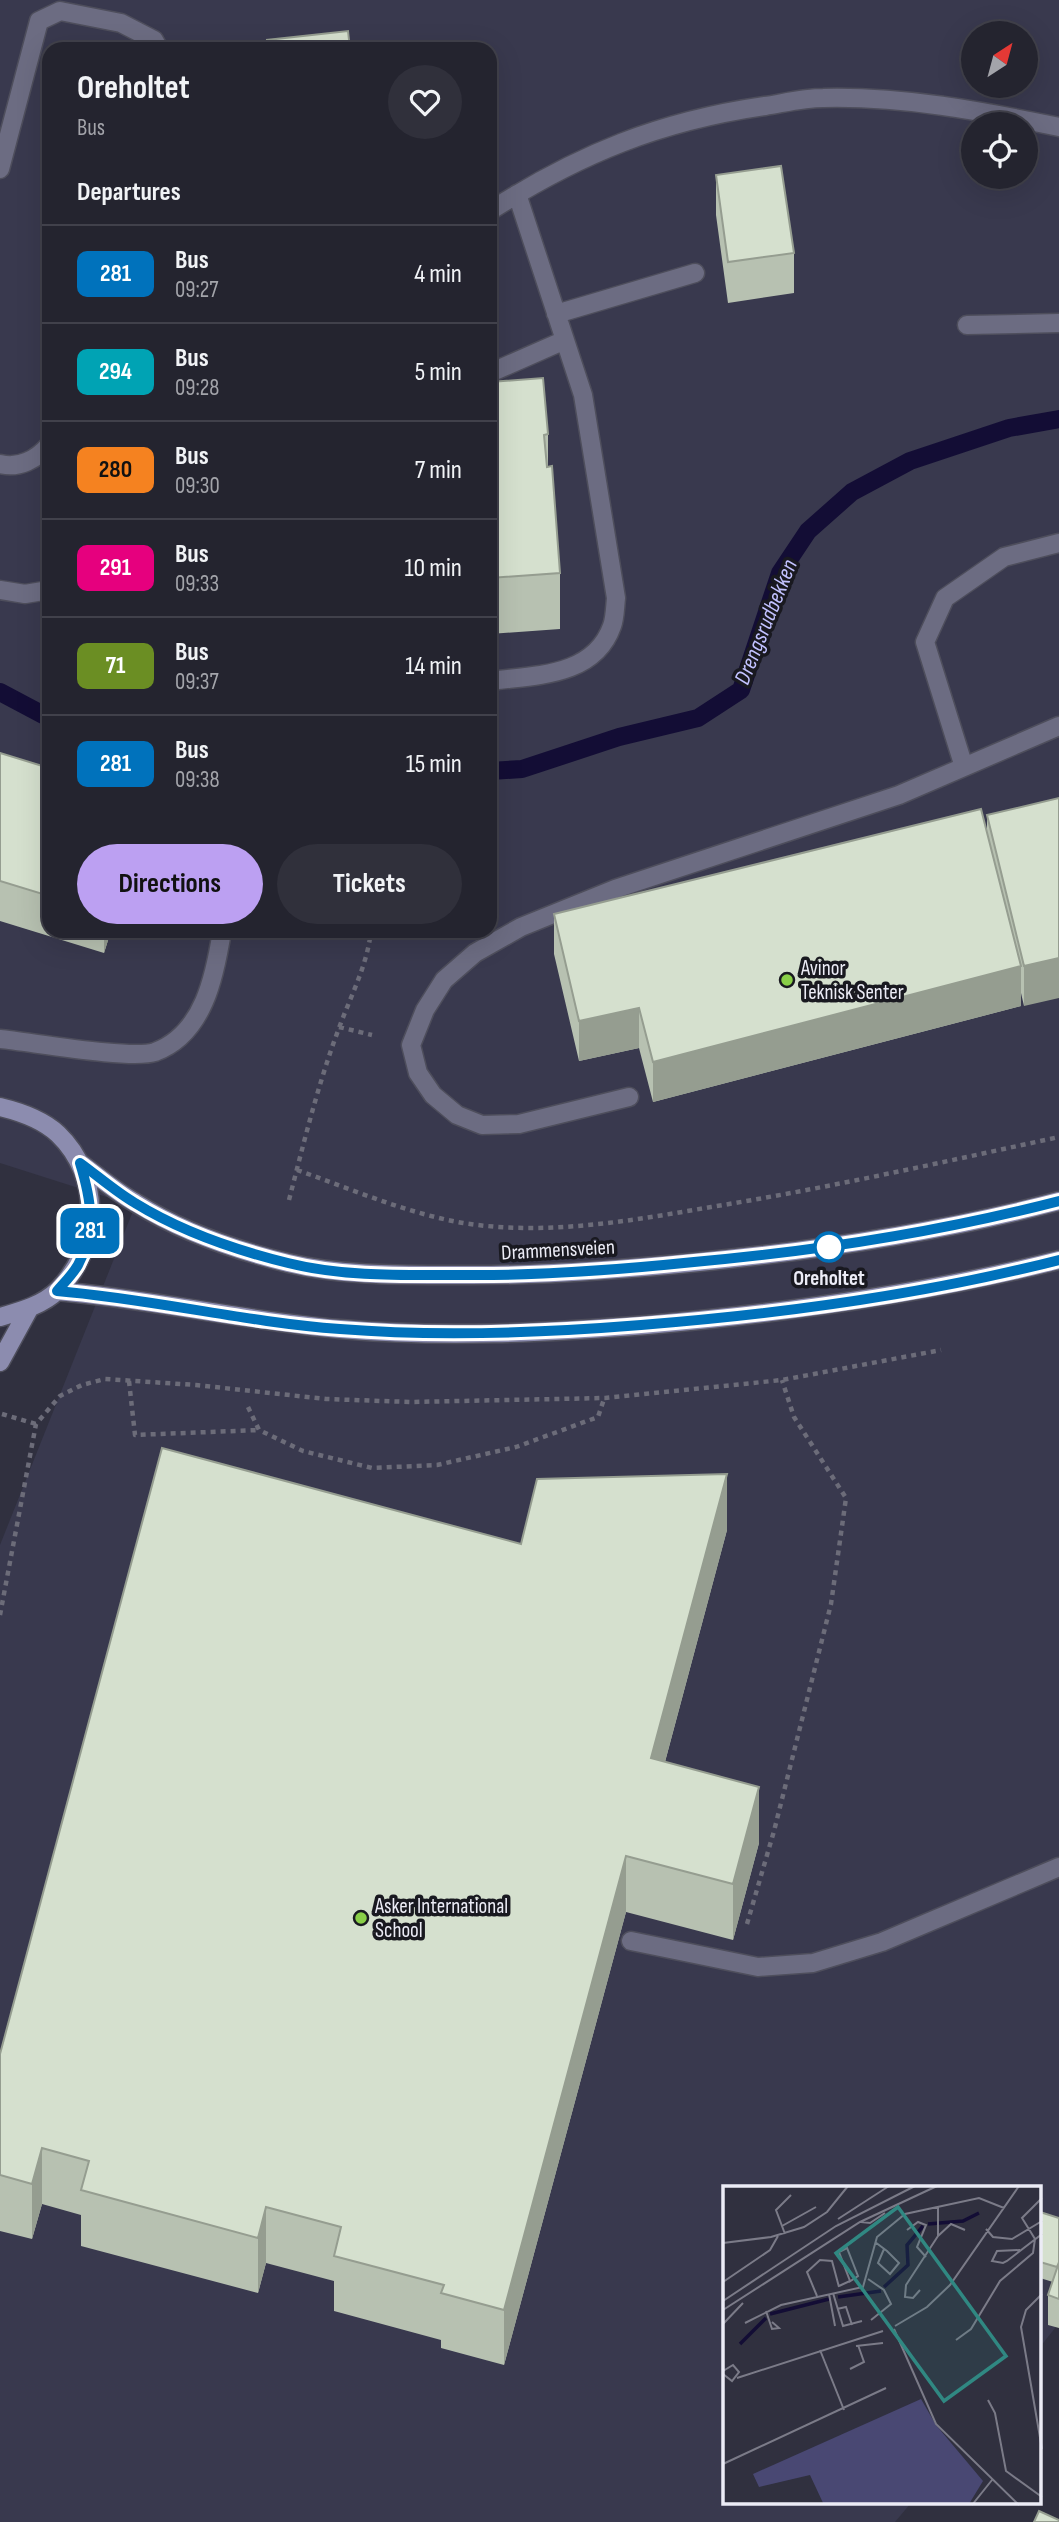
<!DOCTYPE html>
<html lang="en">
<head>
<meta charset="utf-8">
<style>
  body { margin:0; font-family:"Sofia Sans Condensed",sans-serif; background:#30303b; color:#f1f3f6; height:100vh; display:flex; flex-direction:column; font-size:26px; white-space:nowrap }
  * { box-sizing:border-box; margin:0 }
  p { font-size:23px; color:#a3a4aa }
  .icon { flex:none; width:38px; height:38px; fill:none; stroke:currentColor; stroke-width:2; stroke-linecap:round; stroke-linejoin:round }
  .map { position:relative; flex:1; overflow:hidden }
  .drawer { position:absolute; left:42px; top:42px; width:455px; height:896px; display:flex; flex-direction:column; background:#24242f; border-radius:21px; box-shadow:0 7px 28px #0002,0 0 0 2px #41414b }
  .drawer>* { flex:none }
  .badge { padding:0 14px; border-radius:10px; font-size:24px; line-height:46px }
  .needle { width:46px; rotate:36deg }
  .tools { position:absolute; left:961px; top:21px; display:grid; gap:14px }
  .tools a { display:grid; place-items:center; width:77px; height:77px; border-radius:50%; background:#24242f; box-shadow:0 7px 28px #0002,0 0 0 2px #41414b; font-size:35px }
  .map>.badge { position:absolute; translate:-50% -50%; box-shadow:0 0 0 4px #fff }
  h2 { padding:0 35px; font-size:26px; line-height:63px }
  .round { display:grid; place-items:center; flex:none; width:74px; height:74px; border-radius:37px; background:#30303b }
  .headline { display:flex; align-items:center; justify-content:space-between; height:119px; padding:0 35px }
  h1 { font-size:33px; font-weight:700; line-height:52px }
  .action { display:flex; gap:14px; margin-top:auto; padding:14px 35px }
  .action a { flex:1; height:80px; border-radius:42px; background:#bca0f2; color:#111; font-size:28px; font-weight:700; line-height:80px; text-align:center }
  .action a+a { background:#30303b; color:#f1f3f6 }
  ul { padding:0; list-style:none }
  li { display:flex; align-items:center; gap:21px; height:98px; padding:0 35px; border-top:2px solid #41414b }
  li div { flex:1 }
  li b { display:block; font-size:26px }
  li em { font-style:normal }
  li .badge { min-width:77px; font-weight:700; text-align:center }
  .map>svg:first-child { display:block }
</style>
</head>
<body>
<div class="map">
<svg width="1059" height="2522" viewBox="0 0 1059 2522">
  <rect width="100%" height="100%" fill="#30303f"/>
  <path fill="#39394e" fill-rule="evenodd" d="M0,0H1059V2323L1040,2347V2188H725V2503H911L895,2522H0V1545L135,1206L0,1163ZM973,33H1026V86H973ZM49,49H490V931H49ZM973,124H1026V177H973Z"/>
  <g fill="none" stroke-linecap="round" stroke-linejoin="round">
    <path stroke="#130d35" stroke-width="18" d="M0,692L49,718
      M490,771L522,769L619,737L698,718L741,690L780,573L808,531L852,492L910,461L1009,428L1059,419"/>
    <defs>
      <path id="lane" d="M0,169L39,21L60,11L121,23L154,40L159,49
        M490,211C579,154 660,121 765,106C784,103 804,98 823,98C902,96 982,111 1059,127
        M556,314L695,273
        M967,325L1059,323
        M490,373L565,340
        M0,464C19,469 37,459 49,445
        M0,590L25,594L49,590
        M490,681C535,675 594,677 612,626C615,618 615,607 616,598L583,395L517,194
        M964,767L925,642L945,598L1004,557L1059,543
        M0,1039C31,1042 131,1060 155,1052C204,1034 215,975 222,931
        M629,1097L519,1124L482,1125L457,1115L433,1095L418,1073L411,1045L425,1010L444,980L475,953L521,927L615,889L899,795L1059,726
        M631,1941L758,1967L813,1963L882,1942L1059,1867"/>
      <path id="secondary" d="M0,1107C21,1112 42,1119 58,1134C102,1176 100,1248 58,1290C43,1305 21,1311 0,1317
        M80,1163C98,1176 116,1192 136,1203C182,1232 235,1250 288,1263C342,1276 401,1275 456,1275C538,1276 618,1270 699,1262C821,1250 941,1232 1059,1201
        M57,1291C152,1299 245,1321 340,1329C442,1338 545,1333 647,1325C786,1313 923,1294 1059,1260
        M0,1362L29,1309"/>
    </defs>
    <use href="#lane" stroke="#4e4e5c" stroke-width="21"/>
    <use href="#secondary" stroke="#4e4e5c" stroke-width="21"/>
    <path stroke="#6c6c79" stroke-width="4.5" stroke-dasharray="5 5" stroke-linecap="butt" d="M339,1027L372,1035
      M297,1170C351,1189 406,1213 463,1223C546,1236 630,1221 711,1207C828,1188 943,1162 1059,1137
      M289,1200C304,1142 318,1084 339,1028C351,995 367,966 371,931
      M129,1381L135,1435L259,1430
      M248,1407L259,1430L303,1451L372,1468L437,1465L516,1447L598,1417L604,1399
      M2,1414L36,1424
      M0,1615L36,1424L60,1396L82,1385L105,1379L196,1385L326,1399L410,1402L605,1398L782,1380L941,1350
      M747,1924L774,1831L831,1604L846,1498L794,1417L782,1380"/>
    <use href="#lane" stroke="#6c6c82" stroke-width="18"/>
    <use href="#secondary" stroke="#8c8caf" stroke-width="18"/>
  </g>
  <path fill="#b7c1b1" d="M716,175L794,253V293L728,303L716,215Z
    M490,382L548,434V466L560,573V629L490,634Z
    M0,753L49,768V931H111L104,953L0,921Z
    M1059,798L1024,1006L1021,993V1006L653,1102L639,1048L579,1061L554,954V914L987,833V815Z
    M727,1530L665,1762L759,1843L733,1940L626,1912L504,2365L441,2348V2340L334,2311V2281L266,2263L258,2293L81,2246V2215L42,2204L32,2239L0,2231V2054L521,1544Z
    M1040,2212L1059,2218V2328L1048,2325V2295L1053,2282L1040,2278Z"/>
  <path fill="#959d90" d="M104,931H111L104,953Z
    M1059,958V998L1024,1006V966Z
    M1021,966V1006L653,1102V1062Z
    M639,1008V1048L579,1061V1021Z
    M727,1474V1530L651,1814V1758Z
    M759,1787V1843L733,1940V1884Z
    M626,1856V1912L504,2365V2310Z
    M42,2148V2204L32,2239V2184Z
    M266,2207V2263L258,2293V2238Z
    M1042,2305V2321L1040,2327V2312Z"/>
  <path fill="#d5e0ce" stroke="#959d90" stroke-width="2" d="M348,31L350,49H268L267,40Z
    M781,166L794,253L728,262L716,175Z
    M543,378L548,434L544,435L547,467L552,466L560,573L490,578V382Z
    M0,753L49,768V896L0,881Z
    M1059,798V958L1024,966L987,815Z
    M981,809L1021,966L653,1062L639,1008L579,1021L554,914Z
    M162,1448L521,1544L537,1479L727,1474L651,1758L759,1787L733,1884L626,1856L504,2310L441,2293L444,2285L334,2256L341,2227L266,2207L258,2238L81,2190L89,2161L42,2148L32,2184L0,2175V2054Z
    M1040,2212L1059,2218V2262L1057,2267L1040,2262Z
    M1059,2262V2299L1048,2295Z
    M1039,2511L1059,2520V2522H1034Z"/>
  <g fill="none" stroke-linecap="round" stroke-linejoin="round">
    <defs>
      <path id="line" d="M1059,1201C939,1232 817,1251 694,1262C616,1270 540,1276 462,1275C404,1275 344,1277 288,1263C235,1250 182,1232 135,1203C116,1192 98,1176 80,1163C91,1199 97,1230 78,1265C73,1274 64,1283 57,1291C152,1299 245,1322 340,1329C440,1337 542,1333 641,1325C782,1314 922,1295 1059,1260"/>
    </defs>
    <use href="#line" stroke="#fff" stroke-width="16"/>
    <use href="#line" stroke="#0072bc" stroke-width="10"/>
  </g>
  <g fill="#89cf48" stroke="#191920" stroke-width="2.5">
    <circle cx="787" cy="980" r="7"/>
    <circle cx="361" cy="1918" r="7"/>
  </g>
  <circle fill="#fff" stroke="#0072bc" stroke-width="3.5" cx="829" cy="1247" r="14"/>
  <g text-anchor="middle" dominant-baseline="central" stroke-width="7" stroke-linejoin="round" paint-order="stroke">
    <g font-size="21" fill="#ececf6" stroke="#191920" text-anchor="start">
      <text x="801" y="968">Avinor<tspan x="801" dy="24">Teknisk Senter</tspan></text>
      <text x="375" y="1906">Asker International<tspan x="375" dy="24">School</tspan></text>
    </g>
    <g font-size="21" fill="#ececf6" stroke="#191920">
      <text transform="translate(558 1250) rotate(-3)">Drammensveien</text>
    </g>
    <g font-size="21" font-weight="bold" fill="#ececf6" stroke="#191920">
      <text x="829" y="1278">Oreholtet</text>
    </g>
    <g font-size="23" font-style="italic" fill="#c2c2ff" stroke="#191920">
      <text transform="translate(766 622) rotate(-68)">Drengsrudbekken</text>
    </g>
  </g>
  <g transform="translate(723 2186)">
    <rect width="318" height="318" fill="#30303f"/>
    <path d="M198,213L213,239L260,295L246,318L101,319L87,289L36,301L30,288Z" fill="#494873"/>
    <path fill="none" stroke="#130d35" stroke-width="3.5" d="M205,38L240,35L256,27M161,101L185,79L184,59L200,40M115,111L158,105M47,128L106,113M17,158L43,132"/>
    <path fill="none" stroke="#7b7b88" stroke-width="2" d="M115,33L166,0M138,36L147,37L162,27M59,40L93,21M263,43L270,51L289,53L319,35M184,44L195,36L203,39L194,61L203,71M62,48L53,24L68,9M215,50L228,38L242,44M152,56L164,65L176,77L167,88L155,77L161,63M0,57L48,51L81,41L104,26L125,0M297,64L274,65L269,75L280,77L284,75L319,48M145,93L161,104L168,118L148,134M0,96L47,64L55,50M116,100L127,95L116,66L124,62L135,90L126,96M197,104L190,112L182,111L183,99L215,50V21M110,107L120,140L139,135M106,108L112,140M319,108L303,124L298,141L319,263M94,110L84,86L97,74L109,75L116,101M0,115L113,40L192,0M114,123L123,121L129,139M0,124L137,36L214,0M43,125L49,143L56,142L49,136M22,137L58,119L140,101L154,51L182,28L256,12L281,22M0,138L20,117M172,140L204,121L227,99L296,0M171,143L213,238L296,319M233,154L248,143L277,95L310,67L312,53L299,32L319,12M133,160L160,157M97,164L121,224M127,183L141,176L135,159M0,185L10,179L16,186L9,195L0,188M14,192L160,145M265,214L272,227L283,285L319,311M0,278L163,202M249,319L269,294"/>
    <path fill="#308882" fill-opacity="0.15" stroke="#308882" stroke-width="3.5" d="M175,21L283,170L221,215L113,67Z"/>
    <rect width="318" height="318" fill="none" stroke="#ececf6" stroke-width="3.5"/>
  </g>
</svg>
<div class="tools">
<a><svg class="needle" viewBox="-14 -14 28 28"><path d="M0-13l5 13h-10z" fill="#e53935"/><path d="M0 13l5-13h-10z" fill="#a3a4aa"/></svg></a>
<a><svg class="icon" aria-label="locate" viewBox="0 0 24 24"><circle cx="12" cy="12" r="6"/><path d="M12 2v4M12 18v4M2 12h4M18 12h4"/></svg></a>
</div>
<b class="badge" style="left:90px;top:1231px;background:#0072bc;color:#fff">281</b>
<section class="drawer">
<div class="headline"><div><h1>Oreholtet</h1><p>Bus</p></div><a class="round"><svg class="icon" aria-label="heart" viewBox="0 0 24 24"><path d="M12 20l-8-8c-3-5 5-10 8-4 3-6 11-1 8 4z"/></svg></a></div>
<h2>Departures</h2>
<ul>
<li><span class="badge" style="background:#0072bc;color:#fff">281</span><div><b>Bus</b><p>09:27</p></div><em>4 min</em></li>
<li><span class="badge" style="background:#00a3b4;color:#fff">294</span><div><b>Bus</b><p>09:28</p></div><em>5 min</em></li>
<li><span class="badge" style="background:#f58220;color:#111">280</span><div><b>Bus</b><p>09:30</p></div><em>7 min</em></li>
<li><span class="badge" style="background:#e6007e;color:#fff">291</span><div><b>Bus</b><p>09:33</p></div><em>10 min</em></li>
<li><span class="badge" style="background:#6b8e23;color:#fff">71</span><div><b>Bus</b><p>09:37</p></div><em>14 min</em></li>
<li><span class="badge" style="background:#0072bc;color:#fff">281</span><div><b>Bus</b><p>09:38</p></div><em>15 min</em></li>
</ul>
<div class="action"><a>Directions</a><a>Tickets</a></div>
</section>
</div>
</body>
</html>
